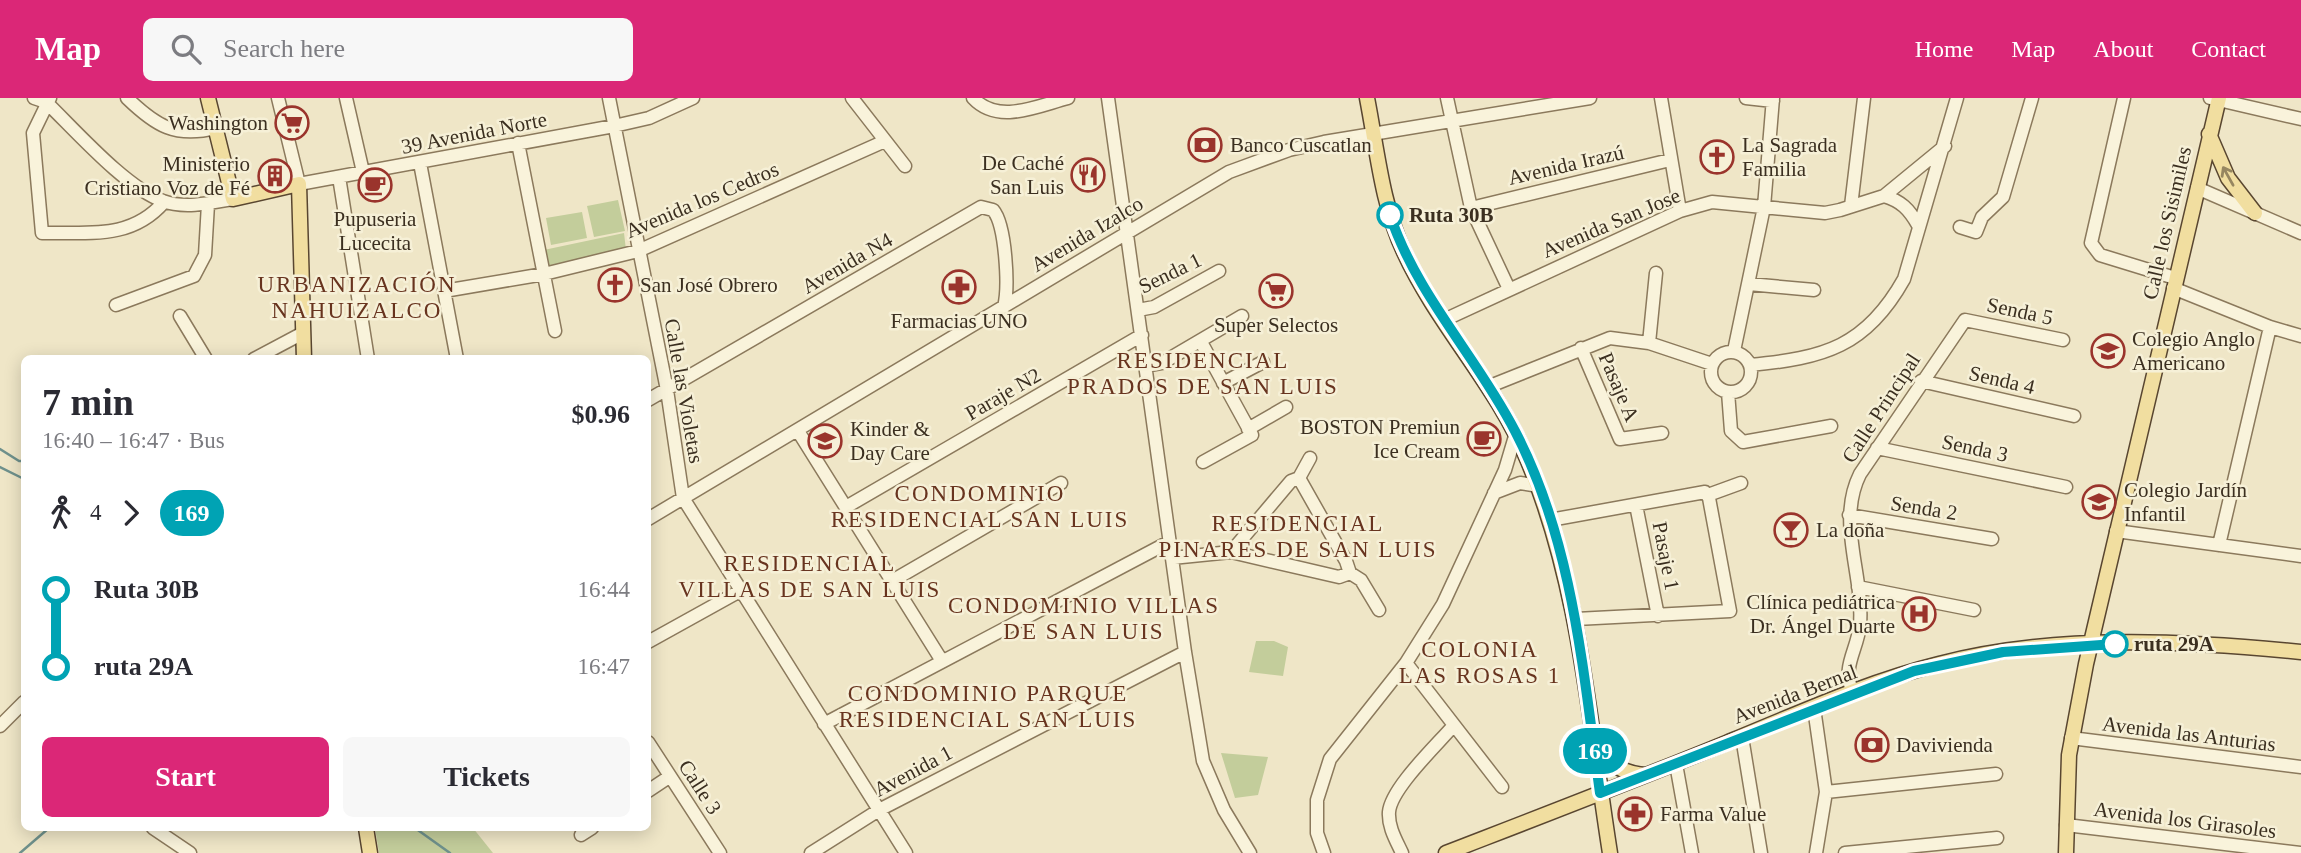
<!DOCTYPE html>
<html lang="en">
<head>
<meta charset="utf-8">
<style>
  body { margin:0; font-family:"Times New Roman",serif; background:#f7f7f7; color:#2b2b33; height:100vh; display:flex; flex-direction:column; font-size:26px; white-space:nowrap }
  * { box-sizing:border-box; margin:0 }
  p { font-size:23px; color:#7c7c81 }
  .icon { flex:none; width:38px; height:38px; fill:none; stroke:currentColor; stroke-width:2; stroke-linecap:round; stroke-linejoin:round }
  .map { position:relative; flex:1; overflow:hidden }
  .drawer { position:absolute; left:21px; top:257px; width:630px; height:476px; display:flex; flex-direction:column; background:#fff; border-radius:10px; box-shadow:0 4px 18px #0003 }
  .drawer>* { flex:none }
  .badge { padding:0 14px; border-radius:23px; font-size:24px; line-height:46px }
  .map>.badge { position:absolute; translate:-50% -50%; box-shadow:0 0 0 4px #fff }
  .legs { display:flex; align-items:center; gap:10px; height:77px; padding:0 21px; font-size:23px }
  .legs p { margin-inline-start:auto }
  .headline { display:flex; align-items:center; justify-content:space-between; height:119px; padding:0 21px }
  h1 { font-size:38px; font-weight:700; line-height:52px }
  .action { display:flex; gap:14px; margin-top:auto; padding:14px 21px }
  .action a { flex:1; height:80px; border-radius:10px; background:#db2777; color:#fff; font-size:28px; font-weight:700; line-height:80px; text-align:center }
  .action a+a { background:#f7f7f7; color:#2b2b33 }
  ul { padding:0 21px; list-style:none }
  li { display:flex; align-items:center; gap:24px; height:77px; font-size:26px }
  li i { display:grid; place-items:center; width:10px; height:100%; margin:0 9px; background:currentColor }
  li i::after { content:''; width:18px; height:18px; margin:-9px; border:5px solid; border-radius:50%; background:#fff }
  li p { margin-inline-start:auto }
  li:first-child i { background:linear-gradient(#0000 50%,currentColor 0) }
  li:last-child i { background:linear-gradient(currentColor 50%,#0000 0) }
  header { display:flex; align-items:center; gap:42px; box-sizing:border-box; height:98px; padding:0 35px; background:#db2777; color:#fff }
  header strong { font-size:33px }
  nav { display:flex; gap:38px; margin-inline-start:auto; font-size:24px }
  .search { width:490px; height:63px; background:#f7f7f7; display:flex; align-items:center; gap:18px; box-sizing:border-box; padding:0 24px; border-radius:10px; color:#7c7c81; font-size:26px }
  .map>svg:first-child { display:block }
</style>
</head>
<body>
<header>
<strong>Map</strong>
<div class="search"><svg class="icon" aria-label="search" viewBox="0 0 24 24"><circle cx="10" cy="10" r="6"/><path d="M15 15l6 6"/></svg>Search here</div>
<nav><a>Home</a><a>Map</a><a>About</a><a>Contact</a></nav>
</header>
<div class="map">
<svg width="2301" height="755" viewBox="0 0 2301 755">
  <rect width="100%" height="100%" fill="#efe6c7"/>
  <path fill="#c3cd9b" d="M618,102L625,133L594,139L587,108Z
    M582,114L587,140L551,147L546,120Z
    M624,135L626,152L543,172L539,153Z
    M1256,543H1274L1288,549L1283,578L1249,574Z
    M1221,655L1268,659L1258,697L1235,700Z
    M375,730H473L493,755H379Z"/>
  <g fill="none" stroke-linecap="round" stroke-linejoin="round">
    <path stroke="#6f918c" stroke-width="2.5" d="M0,351L19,363H24
      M0,369L24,381
      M415,730L450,755
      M20,755L49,730"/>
    <defs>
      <path id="minor" d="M34,0L46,4C76,33 126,90 163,103C184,111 211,105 233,101
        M50,0L33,35L42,135C89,134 131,142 164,104
        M127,0C156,28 175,40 216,30
        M278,0L299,86L614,28L649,20L693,0
        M346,0L363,74
        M609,0L667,292L683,400L906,755
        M852,0L905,68
        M973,0C998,27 1037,8 1068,0
        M1108,0L1185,554L1203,663L1224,712L1250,755
        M1447,0L1471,110L1509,191
        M1661,0L1680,113
        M1746,0L1773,3
        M2124,0L2091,145L2100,157L2175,180
        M2210,0L2301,21
        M518,45L555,233
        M420,65L457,261
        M339,79L368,261
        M2197,90L2301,135
        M1884,98C1901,103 1909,111 1918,127
        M1851,108L1864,0
        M1471,110L1670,62
        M1960,129L1976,134L1982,119L2003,99L2032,0
        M1749,186L1814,192
        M2173,190L2270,229L2301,238
        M444,193L544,176L638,153L885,43
        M116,207L194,178L205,157L208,106
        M1138,212L1154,209L1219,173
        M180,218L206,261
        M1444,222L1680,113L1712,104L1825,115L1840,112L1884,98L1945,48
        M1201,244L1252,337L1203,364
        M1649,245L1656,175
        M1581,250L1620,341L1662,335
        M1734,253L1764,109L1773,0
        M1711 274a20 20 0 1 1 40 0a20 20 0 1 1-40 0Z
        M254,261L303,235
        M1750,267C1824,260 1866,249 1904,181L1957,0
        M1146,268L1162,265L1242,218
        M1921,283L2074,318
        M1223,285L1263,264
        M1490,288L1610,240L1649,245L1712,266
        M1728,294L1731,333L1743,344L1831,328
        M648,302L981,109L993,112C1006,127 1009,190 1004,209
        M1248,331L1286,309
        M798,333L942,563
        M1877,350L2066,389
        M1299,380L1346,463L1350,475L1361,482L1379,512
        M1494,395L1520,385L1539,388
        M1708,397L1741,385
        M1636,407L1658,518
        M846,409L1142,237
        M1849,417L1992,441
        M648,421L1229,74L1289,52L1324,44L1590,0
        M1550,422L1705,394L1709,400L1730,513L1576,521
        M2116,433L2301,458
        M2219,447L2270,229
        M1231,454L1291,383L1299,380L1310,360
        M1172,460L1231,454L1339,479L1350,475
        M892,483L1061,385
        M1858,489L1974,512
        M648,544L740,493
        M1406,565L1502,689
        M1853,595C1841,568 1857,554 1860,527C1864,476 1836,424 1860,376L1965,222L2063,242
        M1814,610L1826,694L1816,755
        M824,626L1169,444
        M0,628L24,604
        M1742,639L1761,755
        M2071,640L2301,669
        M648,644L720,755
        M1676,666L1692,755
        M648,693L669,679
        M1826,694L1996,676
        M2066,727L2300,755
        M153,730L190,755
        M581,737L592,730
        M811,755L879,712L1185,554
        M1324,755L1317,735V702L1330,661L1406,565L1443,506L1505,372L1516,335
        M1402,755C1396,742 1388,729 1389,714C1391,690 1438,646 1454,627
        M1845,755L1997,740"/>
      <path id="major" d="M208,0L233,101L299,86L304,261
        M1367,0C1377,51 1382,107 1404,154C1438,228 1497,287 1528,363C1580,488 1589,623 1610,755
        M2209,36L2228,80L2255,115
        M1595,645C1606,666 1622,675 1646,677
        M366,730L370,755
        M1446,755C1539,719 1633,683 1726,645C1795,617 1866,584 1939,566C2055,536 2182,542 2301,554
        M2066,755L2069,657L2086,566L2219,0"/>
    </defs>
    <use href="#minor" stroke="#8b795c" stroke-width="15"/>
    <use href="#major" stroke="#594630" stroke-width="17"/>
    <use href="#minor" stroke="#f9f3db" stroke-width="12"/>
    <use href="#major" stroke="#f1dea0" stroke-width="14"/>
  </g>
  <defs><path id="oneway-shaft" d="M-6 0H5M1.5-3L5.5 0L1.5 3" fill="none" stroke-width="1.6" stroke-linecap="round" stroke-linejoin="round" transform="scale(1.75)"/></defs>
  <use stroke="#968660" href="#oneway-shaft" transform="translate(2228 78) rotate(-119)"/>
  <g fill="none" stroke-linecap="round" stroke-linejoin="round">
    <defs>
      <path id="line-1" d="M1390,117C1417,198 1477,259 1515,333C1573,444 1583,573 1600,695L1914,573L2003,554L2115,546"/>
    </defs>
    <use href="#line-1" stroke="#fff" stroke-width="16"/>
    <use href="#line-1" stroke="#00a3b4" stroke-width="10"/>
  </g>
  <defs>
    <symbol id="supermarket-ring" viewBox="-11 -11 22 22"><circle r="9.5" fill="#f6f0d7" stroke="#9a342c" stroke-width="1.5"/><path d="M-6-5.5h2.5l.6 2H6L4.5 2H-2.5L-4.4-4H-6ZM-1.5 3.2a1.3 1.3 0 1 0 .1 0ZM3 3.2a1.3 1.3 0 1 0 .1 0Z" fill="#9a342c"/></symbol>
    <symbol id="bank-ring" viewBox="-11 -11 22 22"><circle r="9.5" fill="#f6f0d7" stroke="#9a342c" stroke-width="1.5"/><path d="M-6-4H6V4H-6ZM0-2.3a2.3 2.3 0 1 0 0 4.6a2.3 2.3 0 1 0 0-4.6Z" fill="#9a342c"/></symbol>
    <symbol id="church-ring" viewBox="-11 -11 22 22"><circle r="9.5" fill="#f6f0d7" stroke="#9a342c" stroke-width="1.5"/><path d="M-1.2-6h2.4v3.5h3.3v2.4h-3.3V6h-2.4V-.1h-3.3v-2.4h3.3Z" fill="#9a342c"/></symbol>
    <symbol id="restaurant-ring" viewBox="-11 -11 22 22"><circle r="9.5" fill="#f6f0d7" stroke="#9a342c" stroke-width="1.5"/><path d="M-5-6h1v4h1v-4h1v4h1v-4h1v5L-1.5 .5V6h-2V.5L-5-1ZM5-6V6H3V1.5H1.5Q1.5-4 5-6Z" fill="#9a342c"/></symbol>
    <symbol id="building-ring" viewBox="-11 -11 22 22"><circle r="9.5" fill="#f6f0d7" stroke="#9a342c" stroke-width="1.5"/><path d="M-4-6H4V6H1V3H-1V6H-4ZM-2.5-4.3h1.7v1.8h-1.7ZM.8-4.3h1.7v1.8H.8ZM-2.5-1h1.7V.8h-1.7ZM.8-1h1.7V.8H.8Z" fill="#9a342c"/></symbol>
    <symbol id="cafe-ring" viewBox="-11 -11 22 22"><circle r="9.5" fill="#f6f0d7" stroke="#9a342c" stroke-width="1.5"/><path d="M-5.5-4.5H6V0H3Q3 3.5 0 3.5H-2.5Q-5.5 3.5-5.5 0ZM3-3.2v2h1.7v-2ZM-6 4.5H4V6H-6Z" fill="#9a342c"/></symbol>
    <symbol id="pharmacy-ring" viewBox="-11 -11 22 22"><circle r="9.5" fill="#f6f0d7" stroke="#9a342c" stroke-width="1.5"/><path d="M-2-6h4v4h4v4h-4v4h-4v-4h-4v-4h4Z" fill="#9a342c"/></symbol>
    <symbol id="school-ring" viewBox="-11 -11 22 22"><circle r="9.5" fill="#f6f0d7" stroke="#9a342c" stroke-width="1.5"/><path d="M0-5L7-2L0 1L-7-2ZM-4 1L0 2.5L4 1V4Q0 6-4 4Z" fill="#9a342c"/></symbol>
    <symbol id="bar-ring" viewBox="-11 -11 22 22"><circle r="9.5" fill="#f6f0d7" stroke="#9a342c" stroke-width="1.5"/><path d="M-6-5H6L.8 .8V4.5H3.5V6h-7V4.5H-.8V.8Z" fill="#9a342c"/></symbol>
    <symbol id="hospital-ring" viewBox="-11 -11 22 22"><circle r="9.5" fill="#f6f0d7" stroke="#9a342c" stroke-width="1.5"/><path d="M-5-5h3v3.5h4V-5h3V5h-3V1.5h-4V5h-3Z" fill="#9a342c"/></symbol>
  </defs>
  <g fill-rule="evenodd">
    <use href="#supermarket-ring" x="273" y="6" width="38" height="38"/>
    <use href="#bank-ring" x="1186" y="28" width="38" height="38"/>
    <use href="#church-ring" x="1698" y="40" width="38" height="38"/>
    <use href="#restaurant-ring" x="1069" y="58" width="38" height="38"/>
    <use href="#building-ring" x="256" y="59" width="38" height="38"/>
    <use href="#cafe-ring" x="356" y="68" width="38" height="38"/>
    <use href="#church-ring" x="596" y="168" width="38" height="38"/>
    <use href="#pharmacy-ring" x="940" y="170" width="38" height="38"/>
    <use href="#supermarket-ring" x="1257" y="174" width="38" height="38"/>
    <use href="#school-ring" x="2089" y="234" width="38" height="38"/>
    <use href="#cafe-ring" x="1465" y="322" width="38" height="38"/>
    <use href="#school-ring" x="806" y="324" width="38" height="38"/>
    <use href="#school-ring" x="2080" y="385" width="38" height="38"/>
    <use href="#bar-ring" x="1772" y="413" width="38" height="38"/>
    <use href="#hospital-ring" x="1900" y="497" width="38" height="38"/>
    <use href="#bank-ring" x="1853" y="628" width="38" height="38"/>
    <use href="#pharmacy-ring" x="1616" y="697" width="38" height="38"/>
  </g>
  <g fill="#fff" stroke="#00a3b4" stroke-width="3.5">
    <circle cx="1390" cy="117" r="12"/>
    <circle cx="2115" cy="546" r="12"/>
  </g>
  <g text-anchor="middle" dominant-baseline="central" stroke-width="5" stroke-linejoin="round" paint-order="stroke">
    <g font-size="21" fill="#3b2f20" stroke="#f6f0d7" text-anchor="start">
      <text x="268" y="25" text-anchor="end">Washington</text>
      <text x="1230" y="47">Banco Cuscatlan</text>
      <text x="1742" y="47">La Sagrada<tspan x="1742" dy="24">Familia</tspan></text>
      <text x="1064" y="65" text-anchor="end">De Caché<tspan x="1064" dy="24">San Luis</tspan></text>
      <text x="250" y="66" text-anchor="end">Ministerio<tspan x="250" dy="24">Cristiano Voz de Fé</tspan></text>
      <text x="375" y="121" text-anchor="middle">Pupuseria<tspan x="375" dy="24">Lucecita</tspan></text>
      <text x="640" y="187">San José Obrero</text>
      <text x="959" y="223" text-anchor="middle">Farmacias UNO</text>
      <text x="1276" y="227" text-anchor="middle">Super Selectos</text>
      <text x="2132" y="241">Colegio Anglo<tspan x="2132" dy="24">Americano</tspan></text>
      <text x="1460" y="329" text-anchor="end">BOSTON Premiun<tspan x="1460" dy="24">Ice Cream</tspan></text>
      <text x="850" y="331">Kinder &amp;<tspan x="850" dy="24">Day Care</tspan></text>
      <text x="2124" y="392">Colegio Jardín<tspan x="2124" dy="24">Infantil</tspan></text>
      <text x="1816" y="432">La doña</text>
      <text x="1895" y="504" text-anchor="end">Clínica pediátrica<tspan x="1895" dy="24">Dr. Ángel Duarte</tspan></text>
      <text x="1896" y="647">Davivienda</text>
      <text x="1660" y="716">Farma Value</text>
    </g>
    <g font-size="21" fill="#3b2f20" stroke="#f6f0d7">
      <text transform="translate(474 35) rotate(-11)">39 Avenida Norte</text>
      <text transform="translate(1566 67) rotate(-13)">Avenida Irazú</text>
      <text transform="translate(702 102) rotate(-23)">Avenida los Cedros</text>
      <text transform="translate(1611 125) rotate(-23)">Avenida San Jose</text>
      <text transform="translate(2167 125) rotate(-77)">Calle los Sisimiles</text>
      <text transform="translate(1087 136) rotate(-31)">Avenida Izalco</text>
      <text transform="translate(847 165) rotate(-30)">Avenida N4</text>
      <text transform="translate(1170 175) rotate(-26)">Senda 1</text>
      <text transform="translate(2020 213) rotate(12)">Senda 5</text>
      <text transform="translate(2002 282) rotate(13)">Senda 4</text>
      <text transform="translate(1619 289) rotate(67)">Pasaje A</text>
      <text transform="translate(684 293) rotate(80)">Calle las Violetas</text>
      <text transform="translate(1003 296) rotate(-30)">Paraje N2</text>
      <text transform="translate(1881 310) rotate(-57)">Calle Principal</text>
      <text transform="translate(1975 350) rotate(12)">Senda 3</text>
      <text transform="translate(1924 410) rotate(9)">Senda 2</text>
      <text transform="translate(1666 458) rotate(79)">Pasaje 1</text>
      <text transform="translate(1795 596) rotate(-21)">Avenida Bernal</text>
      <text transform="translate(2189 636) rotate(7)">Avenida las Anturias</text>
      <text transform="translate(913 673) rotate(-28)">Avenida 1</text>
      <text transform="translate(700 689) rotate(57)">Calle 3</text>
      <text transform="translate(2185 722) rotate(7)">Avenida los Girasoles</text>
    </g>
    <g font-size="21" font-weight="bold" fill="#3b2f20" stroke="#f6f0d7" text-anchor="start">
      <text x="1409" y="117">Ruta 30B</text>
      <text x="2134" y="546">ruta 29A</text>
    </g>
    <g font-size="23" letter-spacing="2" fill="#68341f" stroke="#f6f0d7">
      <text x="357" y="186">URBANIZACIÓN<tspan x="357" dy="26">NAHUIZALCO</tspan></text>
      <text x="1203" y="262">RESIDENCIAL<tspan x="1203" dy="26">PRADOS DE SAN LUIS</tspan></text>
      <text x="980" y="395">CONDOMINIO<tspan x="980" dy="26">RESIDENCIAL SAN LUIS</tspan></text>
      <text x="1298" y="425">RESIDENCIAL<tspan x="1298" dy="26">PINARES DE SAN LUIS</tspan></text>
      <text x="810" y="465">RESIDENCIAL<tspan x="810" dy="26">VILLAS DE SAN LUIS</tspan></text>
      <text x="1084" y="507">CONDOMINIO VILLAS<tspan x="1084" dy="26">DE SAN LUIS</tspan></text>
      <text x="1480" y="551">COLONIA<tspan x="1480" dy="26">LAS ROSAS 1</tspan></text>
      <text x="988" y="595">CONDOMINIO PARQUE<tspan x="988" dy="26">RESIDENCIAL SAN LUIS</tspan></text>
    </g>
  </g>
</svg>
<b class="badge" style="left:1595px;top:653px;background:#00a3b4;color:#fff">169</b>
<section class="drawer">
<div class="headline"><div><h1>7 min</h1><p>16:40 – 16:47 · Bus</p></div><b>$0.96</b></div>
<div class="legs"><svg class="icon" aria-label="walk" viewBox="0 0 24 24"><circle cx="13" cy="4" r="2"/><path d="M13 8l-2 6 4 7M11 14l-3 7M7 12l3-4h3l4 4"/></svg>4<svg class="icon" aria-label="forward" viewBox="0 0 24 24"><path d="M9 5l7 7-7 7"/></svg><b class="badge" style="background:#00a3b4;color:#fff">169</b></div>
<ul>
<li><i style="color:#00a3b4"></i><b>Ruta 30B</b><p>16:44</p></li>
<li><i style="color:#00a3b4"></i><b>ruta 29A</b><p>16:47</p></li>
</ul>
<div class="action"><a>Start</a><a>Tickets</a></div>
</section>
</div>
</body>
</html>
